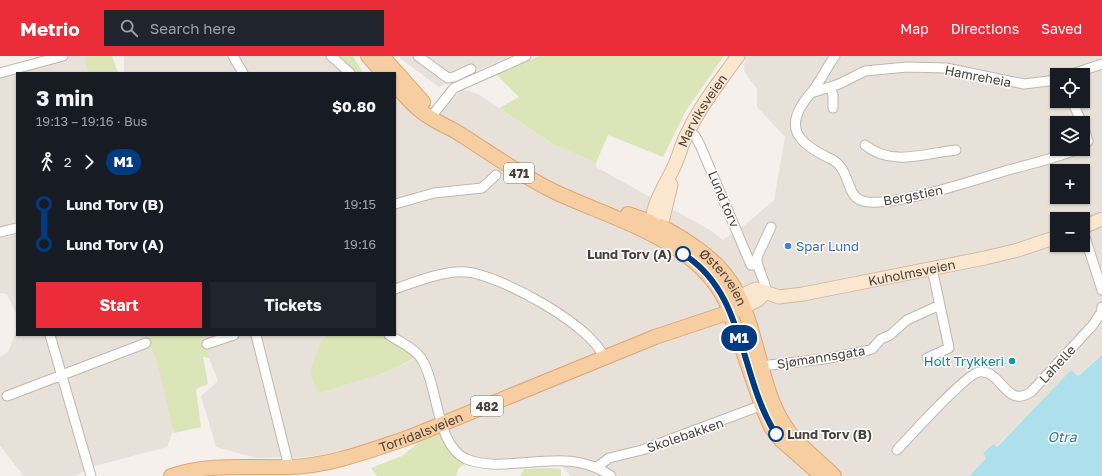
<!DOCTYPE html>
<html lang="en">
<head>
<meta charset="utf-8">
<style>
  body { margin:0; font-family:"Golos Text",sans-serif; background:#20242c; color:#f1f3f6; height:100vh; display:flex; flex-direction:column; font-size:15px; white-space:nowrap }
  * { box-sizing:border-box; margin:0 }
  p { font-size:13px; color:#9ea1a6 }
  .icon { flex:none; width:22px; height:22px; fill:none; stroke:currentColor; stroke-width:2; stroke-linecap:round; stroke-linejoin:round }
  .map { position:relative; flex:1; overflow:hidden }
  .sheet { position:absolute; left:16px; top:16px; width:380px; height:264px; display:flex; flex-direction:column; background:#171b24; border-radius:0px; box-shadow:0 1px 3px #0004 }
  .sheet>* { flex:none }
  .badge { padding:0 8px; border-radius:13px; font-size:14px; line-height:26px }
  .buttons { position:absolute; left:1050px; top:12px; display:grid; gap:8px }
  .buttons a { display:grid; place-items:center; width:40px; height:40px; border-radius:0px; background:#171b24; box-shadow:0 1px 3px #0004; font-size:20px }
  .map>.badge { position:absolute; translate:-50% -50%; box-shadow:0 0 0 2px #fff }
  .legs { display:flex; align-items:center; gap:6px; height:44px; padding:0 20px; font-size:13px }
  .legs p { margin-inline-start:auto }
  .headline { display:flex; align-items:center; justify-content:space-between; height:68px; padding:0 20px }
  h1 { font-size:22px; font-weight:700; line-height:30px }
  .button { display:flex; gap:8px; margin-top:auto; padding:8px 20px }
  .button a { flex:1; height:46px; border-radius:0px; background:#ea2d39; color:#fff; font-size:16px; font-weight:700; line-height:46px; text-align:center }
  .button a+a { background:#20242c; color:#f1f3f6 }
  ul { padding:0 20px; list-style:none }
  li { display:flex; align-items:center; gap:14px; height:40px; font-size:15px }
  li i { display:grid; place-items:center; width:6px; height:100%; margin:0 5px; background:currentColor }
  li i::after { content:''; width:10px; height:10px; margin:-5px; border:3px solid; border-radius:50%; background:#171b24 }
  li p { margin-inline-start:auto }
  li:first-child i { background:linear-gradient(#0000 50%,currentColor 0) }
  li:last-child i { background:linear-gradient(currentColor 50%,#0000 0) }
  header { display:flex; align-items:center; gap:24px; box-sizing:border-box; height:56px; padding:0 20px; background:#ea2d39; color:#fff }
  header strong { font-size:19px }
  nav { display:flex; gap:22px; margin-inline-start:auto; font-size:14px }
  .search { width:280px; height:36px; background:#20242c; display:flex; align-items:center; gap:10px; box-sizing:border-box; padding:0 14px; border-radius:0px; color:#9ea1a6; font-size:15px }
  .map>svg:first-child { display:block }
</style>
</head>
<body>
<header>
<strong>Metrio</strong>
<div class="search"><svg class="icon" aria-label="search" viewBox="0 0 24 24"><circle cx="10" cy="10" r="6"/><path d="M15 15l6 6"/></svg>Search here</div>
<nav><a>Map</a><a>Directions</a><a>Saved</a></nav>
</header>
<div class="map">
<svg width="1102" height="420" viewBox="0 0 1102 420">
  <rect width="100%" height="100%" fill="#f5f0ec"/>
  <path fill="#e8e1da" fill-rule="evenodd" d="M52,0H91L94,17H17V260L7,238L0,237V13Z
    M124,0H330L351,17H124Z
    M397,0H511L439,31Z
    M745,0H1102V299L1077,320L1071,315L996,391L993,388L983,397L987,401L969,420H571L560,408L496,409L461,397L443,367L360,393L307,401L256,402L216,391L201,340L218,325L200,279H327L320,287L315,327L318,338L387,316L417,302L395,279V43L405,48L445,50L463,33L478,38L553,88L596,107V111L710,174L723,184L746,168L774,144L785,81L757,51V33L744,15ZM1057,19H1083V45H1057ZM1057,67H1083V93H1057ZM1057,115H1083V141H1057ZM1057,163H1083V189H1057Z
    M17,273V279H152L174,372L167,391L91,411L76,420H24L0,390V301L8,296Z"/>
  <path fill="#dbe5b8" d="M90,0H112L118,17H88L85,1Z
    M330,0H353L363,17H351Z
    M539,0H724L687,53L663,101L608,79L596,107L553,88L499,52L519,41L497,19Z
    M144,279H200L210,302L203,301L208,328L196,333L201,371L174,377L156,302Z
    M327,279H393L417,301L387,316L318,338L310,316L320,287Z
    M443,367L461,397L474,403L459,412L456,420H377L371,412L402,400L417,388L412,382Z
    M547,412L561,413V420H520L524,413Z"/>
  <path fill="#aee0ec" d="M1102,299V420H969L986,402L983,397L993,388L997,391L1071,314L1078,320Z"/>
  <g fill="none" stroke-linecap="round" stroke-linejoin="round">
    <defs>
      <path id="street" d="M233,0L243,17
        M331,0L350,17
        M418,0L448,22L454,21L471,13
        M835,0C826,12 820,27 810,38C782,71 797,87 831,103C850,112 846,138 860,144C884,155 977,123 1005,115C1029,108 1054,103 1078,93
        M0,17L63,0
        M1069,19L1102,8
        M830,31L833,39V52
        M811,37L839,28L865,15L907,11L946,12L1024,28L1057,24
        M1072,45L1082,67
        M430,62L454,32L526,0
        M1083,69L1088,85L1083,90
        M688,75L695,80L700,89L751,209H758
        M865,89C892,111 925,97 956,94
        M395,148L434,137L482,132L496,119
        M1083,175L1102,234
        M0,176L17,172
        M395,233C415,226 445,214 466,216C498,218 596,271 604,303
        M766,236C766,224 756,213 757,201L771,171
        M50,279L91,420
        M256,279L289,411
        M389,279C400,286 414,292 421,302C439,330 435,388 466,403C509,420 566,387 611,420
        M207,288L234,279
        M927,302L949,292L932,212
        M761,310L824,303L865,295L872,293L881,283L890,279L907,264L940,249
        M7,340L146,287
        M897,394C910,380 966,318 979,316C1002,313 1005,353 1031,336L1092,270L1101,257L1102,251
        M597,411L609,402L642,394L765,348"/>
      <g id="secondary">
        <path d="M1083,171L1102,163"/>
        <path id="s1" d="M652,176C649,154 663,133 673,113C679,101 682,86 689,74C702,47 721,24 738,0"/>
        <path d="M653,177L661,170L671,129"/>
        <path id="s2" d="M738,241L756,233L779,241L803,238L985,202L1018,194L1057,181"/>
        <path d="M742,252L758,244L766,236"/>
      </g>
      <g id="primary">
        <path d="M368,0L383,17"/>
        <path d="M382,0L423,46"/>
        <path d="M395,29C406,41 417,54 431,62C440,68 451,72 460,78C490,97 519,118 551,134C608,162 697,183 726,246L762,350L771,371L781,384L822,420"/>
        <path d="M628,158L651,166"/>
        <path id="s3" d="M661,170C686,184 713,200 730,225C757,264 758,326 783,367C796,389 817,402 834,420"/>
        <path id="s4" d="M171,420C209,407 249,412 289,411C331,410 371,394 410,381L655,281L742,252"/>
      </g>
    </defs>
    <use href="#street" stroke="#c0b6af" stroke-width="11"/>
    <use href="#secondary" stroke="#d1b99f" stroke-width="15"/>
    <use href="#primary" stroke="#dca673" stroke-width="16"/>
    <use href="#street" stroke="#fff" stroke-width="9"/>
    <use href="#secondary" stroke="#fbe7cf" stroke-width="13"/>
    <use href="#primary" stroke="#f7cda2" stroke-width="14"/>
  </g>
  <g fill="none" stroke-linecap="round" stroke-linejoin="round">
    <defs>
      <path id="line-1" d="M683,198C746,237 739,321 776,378"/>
    </defs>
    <use href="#line-1" stroke="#fff" stroke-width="9"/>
    <use href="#line-1" stroke="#003b80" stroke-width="6"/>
  </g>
  <circle fill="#3f7fe0" stroke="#fff" stroke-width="1.5" cx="788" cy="190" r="4"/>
  <g fill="#fff" stroke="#003b80" stroke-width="2">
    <circle cx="683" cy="198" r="7"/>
    <circle cx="776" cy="378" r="7"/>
  </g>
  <circle fill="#0f9aa8" stroke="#fff" stroke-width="1.5" cx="1012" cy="305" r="4"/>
  <g text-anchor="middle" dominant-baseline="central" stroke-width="3" stroke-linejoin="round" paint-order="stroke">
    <g fill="#fff" stroke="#807975" stroke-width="1">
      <rect x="504" y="107" width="30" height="20" rx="3"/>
      <rect x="471" y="340" width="32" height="20" rx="3"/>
    </g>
    <g font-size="12" font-weight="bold" fill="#49403a">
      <text x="519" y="117">471</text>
      <text x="487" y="350">482</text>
    </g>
    <g font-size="13" fill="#49403a" stroke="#fff">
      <text transform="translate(978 20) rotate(11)">Hamreheia</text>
      <text stroke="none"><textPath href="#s1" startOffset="133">Marviksveien</textPath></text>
      <text transform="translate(913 139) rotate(-11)">Bergstien</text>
      <text transform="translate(724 143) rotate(67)">Lund torv</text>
      <text stroke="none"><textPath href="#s2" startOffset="179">Kuholmsveien</textPath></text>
      <text stroke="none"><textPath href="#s3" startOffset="82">Østerveien</textPath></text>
      <text transform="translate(821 301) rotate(-9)">Sjømannsgata</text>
      <text transform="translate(1057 308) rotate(-47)">Lahelle</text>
      <text stroke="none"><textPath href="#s4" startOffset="256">Torridalsveien</textPath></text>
      <text transform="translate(685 379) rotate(-19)">Skolebakken</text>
    </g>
    <g font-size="13" fill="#366cbe" stroke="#fff" text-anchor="start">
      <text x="796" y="190">Spar Lund</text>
    </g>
    <g font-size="13" font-weight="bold" fill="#49403a" stroke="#fff" text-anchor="end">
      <text x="672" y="198">Lund Torv (A)</text>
      <text x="787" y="378" text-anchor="start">Lund Torv (B)</text>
    </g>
    <g font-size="13" fill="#0d838f" stroke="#fff" text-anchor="end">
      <text x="1004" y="305">Holt Trykkeri</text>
    </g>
    <g font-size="14" font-style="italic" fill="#327b8f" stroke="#fff">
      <text x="1062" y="380">Otra</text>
    </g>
  </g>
</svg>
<div class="buttons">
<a><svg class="icon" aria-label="locate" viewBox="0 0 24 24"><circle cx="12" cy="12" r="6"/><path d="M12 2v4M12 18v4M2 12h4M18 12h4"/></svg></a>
<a><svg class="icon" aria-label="layers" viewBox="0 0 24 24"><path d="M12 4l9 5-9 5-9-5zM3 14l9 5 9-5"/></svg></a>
<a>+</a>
<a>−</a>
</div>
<b class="badge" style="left:739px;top:282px;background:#003b80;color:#fff">M1</b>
<section class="sheet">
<div class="headline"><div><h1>3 min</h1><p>19:13 – 19:16 · Bus</p></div><b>$0.80</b></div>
<div class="legs"><svg class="icon" aria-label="walk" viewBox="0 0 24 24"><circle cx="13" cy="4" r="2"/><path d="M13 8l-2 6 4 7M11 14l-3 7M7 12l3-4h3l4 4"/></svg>2<svg class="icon" aria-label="forward" viewBox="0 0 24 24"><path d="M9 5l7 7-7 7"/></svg><b class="badge" style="background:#003b80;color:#fff">M1</b></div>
<ul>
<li><i style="color:#003b80"></i><b>Lund Torv (B)</b><p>19:15</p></li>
<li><i style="color:#003b80"></i><b>Lund Torv (A)</b><p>19:16</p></li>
</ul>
<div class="button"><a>Start</a><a>Tickets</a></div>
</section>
</div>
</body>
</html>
